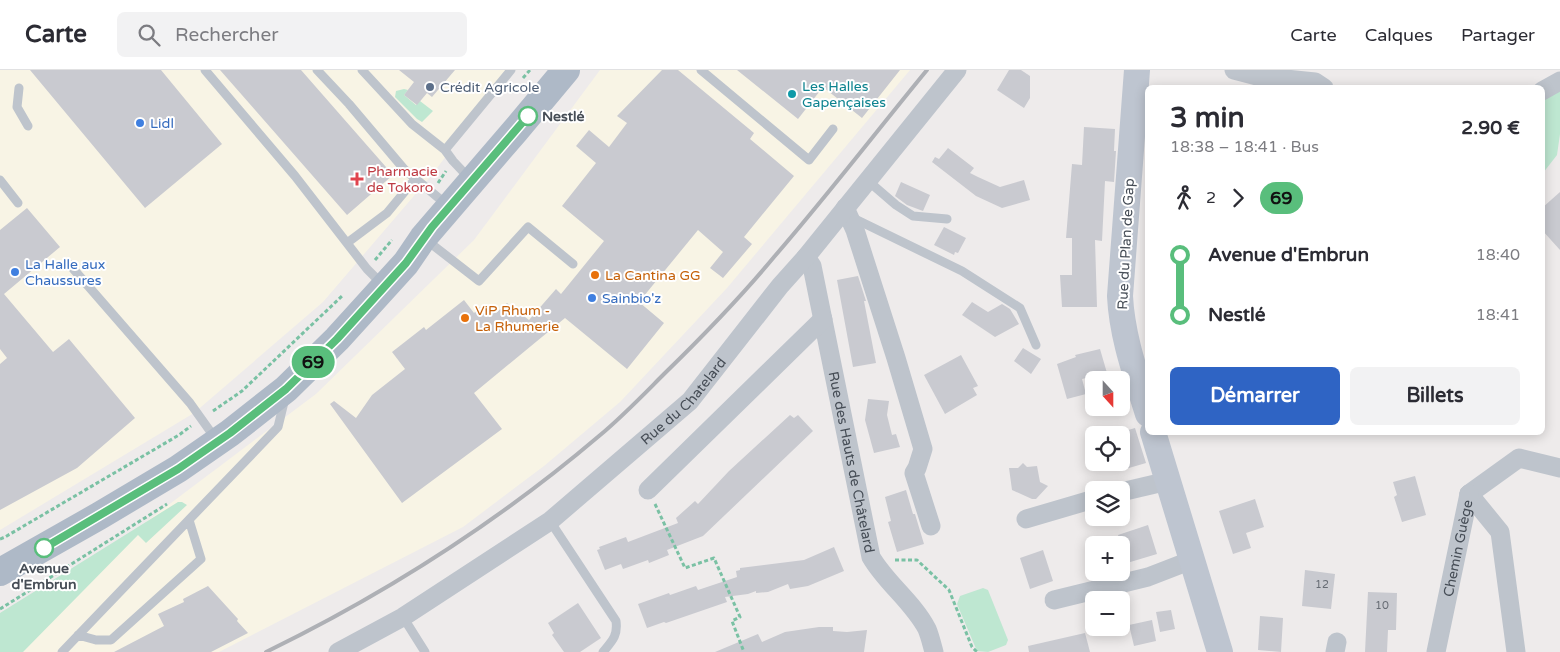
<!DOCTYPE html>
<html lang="fr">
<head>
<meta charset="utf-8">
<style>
  body { margin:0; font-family:"Varela Round",sans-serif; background:#f2f2f3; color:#2b2b33; height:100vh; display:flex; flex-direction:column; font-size:19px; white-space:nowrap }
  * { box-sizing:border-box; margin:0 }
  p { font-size:16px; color:#7c7c81 }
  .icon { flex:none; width:28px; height:28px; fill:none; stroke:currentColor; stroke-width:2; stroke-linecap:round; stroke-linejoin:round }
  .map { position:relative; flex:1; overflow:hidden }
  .drawer { position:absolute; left:1145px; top:15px; width:400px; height:350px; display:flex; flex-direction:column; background:#fff; border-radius:8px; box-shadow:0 2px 12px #0003 }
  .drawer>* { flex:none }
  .badge { padding:0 10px; border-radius:16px; font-size:18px; line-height:32px }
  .needle { width:32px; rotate:159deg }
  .fabs { position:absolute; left:1085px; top:301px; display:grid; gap:10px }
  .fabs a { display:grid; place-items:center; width:45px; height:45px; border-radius:8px; background:#fff; box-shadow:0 2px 12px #0003; font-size:25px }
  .map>.badge { position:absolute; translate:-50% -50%; box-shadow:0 0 0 2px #fff }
  .legs { display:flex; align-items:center; gap:8px; height:55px; padding:0 25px; font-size:16px }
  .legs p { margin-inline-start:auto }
  .headline { display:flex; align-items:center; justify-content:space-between; height:85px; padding:0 25px }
  h1 { font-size:28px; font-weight:700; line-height:38px }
  .button { display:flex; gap:10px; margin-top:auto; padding:10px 25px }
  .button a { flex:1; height:58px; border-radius:8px; background:#2f64c4; color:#fff; font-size:20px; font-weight:700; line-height:58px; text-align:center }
  .button a+a { background:#f2f2f3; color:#2b2b33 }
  ul { padding:0 25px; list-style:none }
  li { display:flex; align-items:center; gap:18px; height:60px; font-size:19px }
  li i { display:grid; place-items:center; width:8px; height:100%; margin:0 6px; background:currentColor }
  li i::after { content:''; width:12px; height:12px; margin:-6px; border:4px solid; border-radius:50%; background:#fff }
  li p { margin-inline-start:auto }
  li:first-child i { background:linear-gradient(#0000 50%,currentColor 0) }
  li:last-child i { background:linear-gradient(currentColor 50%,#0000 0) }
  header { display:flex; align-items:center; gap:30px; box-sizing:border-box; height:70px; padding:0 25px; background:#fff; border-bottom:1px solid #e1e1e2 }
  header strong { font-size:24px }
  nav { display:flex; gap:28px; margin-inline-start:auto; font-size:18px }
  .search { width:350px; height:45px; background:#f2f2f3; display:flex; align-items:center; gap:12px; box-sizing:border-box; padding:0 18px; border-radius:8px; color:#7c7c81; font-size:19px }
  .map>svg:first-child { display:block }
</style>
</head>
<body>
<header>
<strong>Carte</strong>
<div class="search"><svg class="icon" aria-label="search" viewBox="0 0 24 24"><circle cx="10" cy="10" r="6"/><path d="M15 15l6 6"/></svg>Rechercher</div>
<nav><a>Carte</a><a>Calques</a><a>Partager</a></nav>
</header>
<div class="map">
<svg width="1560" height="582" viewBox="0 0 1560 582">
  <rect width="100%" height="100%" fill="#eeebeb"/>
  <path fill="#f8f4e5" d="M0,0H511L431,106L323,232L194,343L0,460Z
    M600,0H910L727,218L620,332L544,396L463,457L219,582H0L46,527L316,324L474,170Z"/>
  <path fill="#bee7d1" d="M1560,16V64L1557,85L1543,103L1542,26Z
    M404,19L408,20L404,25L416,35L420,31L433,41L422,52L417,49L395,27L396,21Z
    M178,432H182L187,435L146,473L138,465L23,582H0V543Z
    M983,518L988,520L1008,570L1006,575L988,582L977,581L957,534L960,526Z"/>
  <path fill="#c9cad0" d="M30,0H161L222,74L145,138Z
    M220,0H301L393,105L347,145Z
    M399,0H455L432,27L427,23L417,35L404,25L414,12Z
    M662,0H678L754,63L750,69L794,106L744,167L752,174L723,208L710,198L723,182L698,160L639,232L664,253L627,299L565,248L474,323L502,359L402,433L330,334L334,331L356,348L372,325L405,299L392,282L424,257L426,260L464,230L474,243L480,237L485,242L492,237L496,243L507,233L529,250L556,219L561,224L604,171L562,136L596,93L576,76L589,60L609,77L627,53L617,46Z
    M737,0H900L862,48L823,17L798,49Z
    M1009,0H1021L1030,6V28L1024,38L997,20Z
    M1084,57L1115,59L1114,81H1116L1114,112L1105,111L1102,171L1095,170L1097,237H1062L1060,205H1072V168H1066L1072,94L1082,95Z
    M948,78L974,98L970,103L978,107L1000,117L1024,110L1030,130L1002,138L976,126L932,92L935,87L939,89Z
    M901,112L930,125L923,141L907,135L895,126Z
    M1560,122V180L1542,160V138Z
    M27,138L60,177L4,224L53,282L69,269L135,348L77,398L0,440V294L7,288L0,279V160Z
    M944,157L966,168L958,183L955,182L954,185L934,175Z
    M858,206L866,231H864L876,293L853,297L837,210Z
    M972,232L988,242L1002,234L1010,239L1019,254L995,267L962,245Z
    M1023,278L1041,289L1031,304L1014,291Z
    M1100,279L1107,303L1082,309L1086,324L1067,329L1057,294L1076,287L1075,285Z
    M961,285L978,316L973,318L977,325L945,344L924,305Z
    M868,329L889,331L887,345L892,365L896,364L900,377L874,383L865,350Z
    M790,345L794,348L798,345L813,361L703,466L667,480L669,485L649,493L648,490L623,499L621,494L605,500L597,480L600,479L599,477L626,467L628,472L678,453L676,448L695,431L698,434L729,401Z
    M1135,358L1146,393L1122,400L1120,392H1121V365H1112Z
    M1023,393L1027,397L1037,396L1040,412L1048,416L1036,429H1032L1012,420L1009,398H1018Z
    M1415,406L1426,445L1402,452L1394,427L1397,425L1393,412Z
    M906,420L913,444H915L924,474L897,482L888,452L891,451L885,427Z
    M1255,429L1264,457L1246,463L1251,478L1233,484L1219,441Z
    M1148,455L1157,484L1127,493L1118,465Z
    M834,477L844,501L808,516L790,519L788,514L768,522L756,523V521L748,524L725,527L727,532L666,553L664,552L647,558L638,534L669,523L670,525L696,516L698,520L737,507L736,501L740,500V498L804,490Z
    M1043,480L1053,511L1030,519L1020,488Z
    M1305,500L1335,504L1331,539L1302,536Z
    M208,516L238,549L237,551L248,563L211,582H114L164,556L158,544L184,532L183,529Z
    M1368,522L1397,523L1396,560H1388L1387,582H1365Z
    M578,533L601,568L580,582H564L552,565L554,563L548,553Z
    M1171,540L1175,559L1160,562L1156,542Z
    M1260,546L1283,548L1281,582L1258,580Z
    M1152,550L1156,571L1134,576L1129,555Z
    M819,557H833V561L847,562L867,560L864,582H715L758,564L762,572L785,562Z
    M1085,563L1090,582H1029L1028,576Z"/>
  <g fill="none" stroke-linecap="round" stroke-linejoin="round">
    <path stroke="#7ac1a4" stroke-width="3" stroke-dasharray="4 2.5" stroke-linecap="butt" d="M523,8L530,0
      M438,113L446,101
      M375,190L392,170
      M213,341L242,321L342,226
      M655,434L685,498L714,488L740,547L732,551L744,582
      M0,469L5,467L179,365L191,356
      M895,490H917L949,520L972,577L977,582
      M0,539L167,434"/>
    <path stroke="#bec4cc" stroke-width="9" d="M205,0L295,106L367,199L377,209
      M317,0L349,34L404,99L447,135
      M362,0L412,54L445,80
      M701,0L809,90L833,59
      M19,18L17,37L28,56
      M470,109L453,91L445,80L511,0
      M0,110L18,133
      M867,110L896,135L913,146L947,149
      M851,147L962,201L1020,238L1036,275
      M425,169L479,211L528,157L573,194
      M347,173L387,143L416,108
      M69,194L190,333L210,361
      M550,451L616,551C618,566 612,571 603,582
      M403,547L425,582
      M78,565L96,570H111L201,489L189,450
      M62,582L278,357L285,328"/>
    <g stroke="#bec4cc" stroke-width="19">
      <path d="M1234,0L1257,6L1315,12L1324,18"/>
      <path d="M1542,21L1560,11"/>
      <path d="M845,138L855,160L896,288L923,379L917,398L914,403L931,456"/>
      <path id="s1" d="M806,187L812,196L871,487C886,513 913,532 927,559C930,566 932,575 934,582"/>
      <path d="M648,420L823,249"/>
      <path d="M1121,422L1168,411"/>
      <path d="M1469,424L1500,462L1516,582"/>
      <path d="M1469,424L1519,388L1560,398"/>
      <path d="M1026,449L1094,429"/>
      <path d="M1054,530L1148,507L1192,490"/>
      <path id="s2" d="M338,582L403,547L550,451L690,331L780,216L806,187L957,0"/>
      <path d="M1335,582L1337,572"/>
      <path id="s3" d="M1436,582L1469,424"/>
    </g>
    <path stroke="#bec5d0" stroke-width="26" d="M1137,0L1120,226C1122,267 1136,305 1148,344
      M1153,362L1220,582"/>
    <path stroke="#aeb9c7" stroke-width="28" d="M0,502L99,446L178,399L230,363L286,319L337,269L406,193L423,168L515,61L566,0"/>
    <path stroke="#aeb0b5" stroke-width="4" d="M266,582C385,524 499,451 599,366C622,347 643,325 664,304C702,267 740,228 774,187C827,126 876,62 927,0"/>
  </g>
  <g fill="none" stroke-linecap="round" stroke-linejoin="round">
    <defs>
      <path id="line-1" d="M44,478L178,399L230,363L286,319L337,269L406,193L432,157L528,46"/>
    </defs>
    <use href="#line-1" stroke="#fff" stroke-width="11"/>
    <use href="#line-1" stroke="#59be7c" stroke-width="8"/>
  </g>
  <circle fill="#5c6f8a" stroke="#fff" stroke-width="2" cx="430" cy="17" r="5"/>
  <circle fill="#0f9aa8" stroke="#fff" stroke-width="2" cx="792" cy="24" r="5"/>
  <g fill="#fff" stroke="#59be7c" stroke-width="2.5">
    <circle cx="528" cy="46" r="9"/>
    <circle cx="44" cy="478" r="9"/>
  </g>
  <g fill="#3f7fe0" stroke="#fff" stroke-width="2">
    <circle cx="140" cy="53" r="5"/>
    <circle cx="15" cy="202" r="5"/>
    <circle cx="592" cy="228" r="5"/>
  </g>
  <path fill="#e0444e" stroke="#fff" stroke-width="2" d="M354.5 101.5h5v5h5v5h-5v5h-5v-5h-5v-5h5z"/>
  <g fill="#e8710a" stroke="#fff" stroke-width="2">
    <circle cx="595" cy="205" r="5"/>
    <circle cx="465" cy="248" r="5"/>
  </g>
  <g text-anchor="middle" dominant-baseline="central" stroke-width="4" stroke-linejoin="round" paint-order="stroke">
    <g font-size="11" fill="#676c74">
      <text x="1322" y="514">12</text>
      <text x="1382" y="535">10</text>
    </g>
    <g font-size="14" fill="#0d838f" stroke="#fff" text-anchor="start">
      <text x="802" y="16">Les Halles<tspan x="802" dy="16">Gapençaises</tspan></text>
    </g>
    <g font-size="14" fill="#4e5e75" stroke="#fff" text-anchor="start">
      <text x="440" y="17">Crédit Agricole</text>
    </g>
    <g font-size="14" font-weight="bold" fill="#464d56" stroke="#fff" text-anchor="start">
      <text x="542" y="46">Nestlé</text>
      <text x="44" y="498" text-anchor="middle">Avenue<tspan x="44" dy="16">d'Embrun</tspan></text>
    </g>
    <g font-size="14" fill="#366cbe" stroke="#fff" text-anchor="start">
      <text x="150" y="53">Lidl</text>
      <text x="25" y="194">La Halle aux<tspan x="25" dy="16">Chaussures</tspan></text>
      <text x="602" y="228">Sainbio'z</text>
    </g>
    <g font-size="14" fill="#be3a42" stroke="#fff" text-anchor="start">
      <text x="367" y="101">Pharmacie<tspan x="367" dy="16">de Tokoro</tspan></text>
    </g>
    <g font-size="14" fill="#464d56" stroke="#fff">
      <text transform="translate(1126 174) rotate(-87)">Rue du Plan de Gap</text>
      <text stroke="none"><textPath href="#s2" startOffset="429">Rue du Chatelard</textPath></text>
      <text stroke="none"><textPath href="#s1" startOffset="211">Rue des Hauts de Châtelard</textPath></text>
      <text stroke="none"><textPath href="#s3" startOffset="106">Chemin Guège</textPath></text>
    </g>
    <g font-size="14" fill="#c56008" stroke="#fff" text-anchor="start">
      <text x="605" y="205">La Cantina GG</text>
      <text x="475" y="240">ViP Rhum -<tspan x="475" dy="16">La Rhumerie</tspan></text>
    </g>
  </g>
</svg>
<div class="fabs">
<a><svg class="needle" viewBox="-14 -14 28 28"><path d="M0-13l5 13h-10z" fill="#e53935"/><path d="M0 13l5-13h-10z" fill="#7c7c81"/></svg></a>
<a><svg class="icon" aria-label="locate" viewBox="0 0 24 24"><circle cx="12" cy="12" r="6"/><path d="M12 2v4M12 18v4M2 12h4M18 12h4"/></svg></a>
<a><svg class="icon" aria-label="layers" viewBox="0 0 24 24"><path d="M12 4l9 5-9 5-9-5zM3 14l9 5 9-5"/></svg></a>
<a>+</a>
<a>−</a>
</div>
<b class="badge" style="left:313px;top:292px;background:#59be7c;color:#111">69</b>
<section class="drawer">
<div class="headline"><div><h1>3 min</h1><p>18:38 – 18:41 · Bus</p></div><b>2.90 €</b></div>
<div class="legs"><svg class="icon" aria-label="walk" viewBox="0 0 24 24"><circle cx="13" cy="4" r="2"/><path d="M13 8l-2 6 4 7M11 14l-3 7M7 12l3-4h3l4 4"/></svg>2<svg class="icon" aria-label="forward" viewBox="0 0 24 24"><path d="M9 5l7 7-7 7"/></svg><b class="badge" style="background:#59be7c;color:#111">69</b></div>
<ul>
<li><i style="color:#59be7c"></i><b>Avenue d'Embrun</b><p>18:40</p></li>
<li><i style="color:#59be7c"></i><b>Nestlé</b><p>18:41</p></li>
</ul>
<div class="button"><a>Démarrer</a><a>Billets</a></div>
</section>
</div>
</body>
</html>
